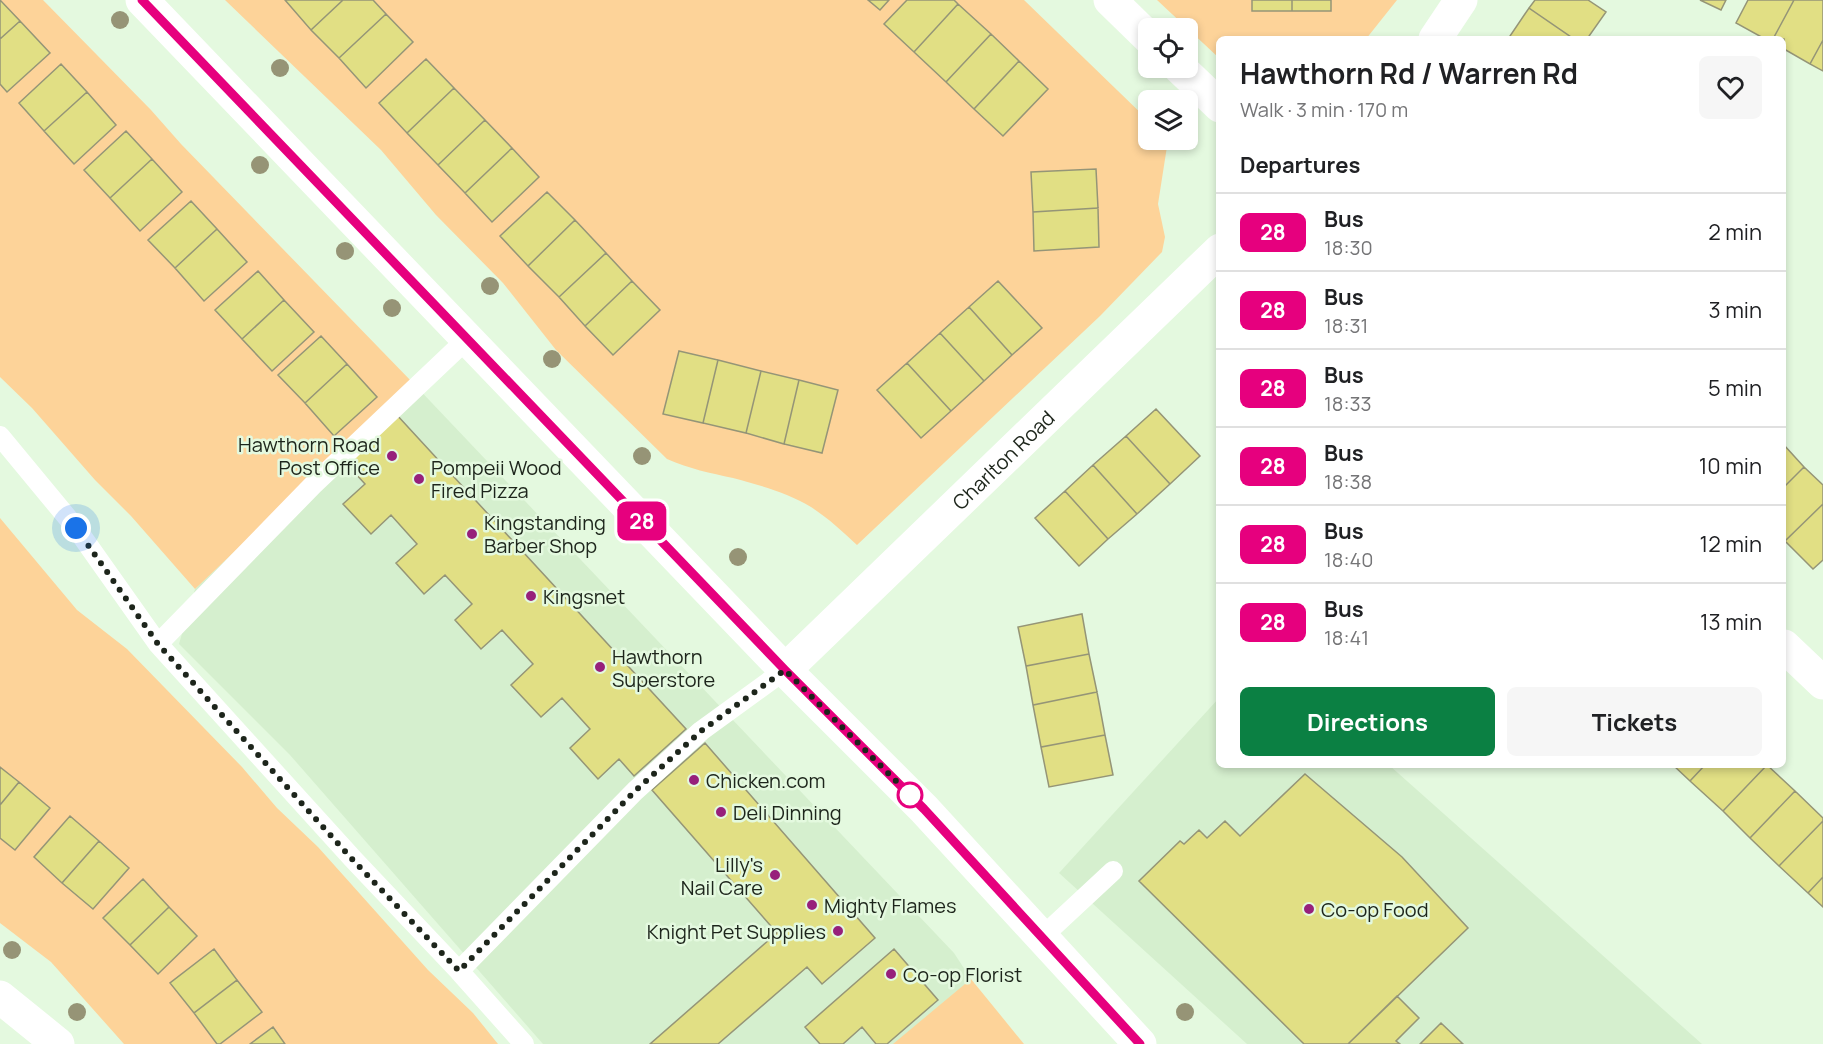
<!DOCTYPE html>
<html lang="en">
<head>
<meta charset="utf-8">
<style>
  body { margin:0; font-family:Manrope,sans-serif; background:#f6f6f6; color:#202124; height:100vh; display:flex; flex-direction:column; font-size:22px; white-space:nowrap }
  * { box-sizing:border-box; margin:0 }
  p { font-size:20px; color:#757577 }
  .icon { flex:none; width:33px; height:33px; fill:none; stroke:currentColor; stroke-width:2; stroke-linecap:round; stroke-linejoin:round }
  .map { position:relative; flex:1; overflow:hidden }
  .sheet { position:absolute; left:1216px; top:36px; width:570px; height:732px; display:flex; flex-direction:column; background:#fff; border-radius:9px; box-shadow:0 3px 9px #0003 }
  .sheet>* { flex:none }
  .badge { padding:0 12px; border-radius:9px; font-size:21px; line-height:39px }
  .fabs { position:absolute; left:1138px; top:18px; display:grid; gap:12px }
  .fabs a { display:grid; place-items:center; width:60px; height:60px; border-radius:9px; background:#fff; box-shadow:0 3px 9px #0003; font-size:30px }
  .you { position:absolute; width:30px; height:30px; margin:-15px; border:4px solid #fff; border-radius:50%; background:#1a73e8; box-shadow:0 0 0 9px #1a73e833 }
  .map>.badge { position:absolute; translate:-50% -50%; box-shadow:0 0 0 3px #fff }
  h2 { padding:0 24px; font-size:22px; line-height:54px }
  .round { display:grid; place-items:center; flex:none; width:63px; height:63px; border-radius:9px; background:#f6f6f6 }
  .head { display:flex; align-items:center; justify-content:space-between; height:102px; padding:0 24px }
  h1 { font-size:28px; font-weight:700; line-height:45px }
  .button { display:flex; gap:12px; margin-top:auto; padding:12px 24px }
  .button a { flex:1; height:69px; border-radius:9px; background:#0b8043; color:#fff; font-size:24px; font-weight:700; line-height:69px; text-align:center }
  .button a+a { background:#f6f6f6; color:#202124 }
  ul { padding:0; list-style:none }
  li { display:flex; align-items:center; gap:18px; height:78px; padding:0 24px; border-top:2px solid #e0e0e0 }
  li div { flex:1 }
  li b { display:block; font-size:22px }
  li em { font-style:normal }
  li .badge { min-width:66px; font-weight:700; text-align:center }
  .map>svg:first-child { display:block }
</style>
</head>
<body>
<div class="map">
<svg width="1823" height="1044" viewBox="0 0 1823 1044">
  <rect width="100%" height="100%" fill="#e4f9df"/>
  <path fill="#d5efce" d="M413,383L954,953L971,979L899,1044H543L290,755L179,644L195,589Z
    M1219,698L1220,765H1389L1702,1044H1247L1059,873Z"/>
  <path fill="#fdd399" d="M0,0H43L151,110L181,144L413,383L195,589L131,516L95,480L32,408L0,377Z
    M225,0H1024L1149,121V140H1168L1158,204L1165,237L1162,252L1100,316L857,545C842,531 828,518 811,507C788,493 759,485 733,478C710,473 690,469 667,459L556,350L503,283L436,215L381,150Z
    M1157,0H1397L1366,39H1220L1219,58Z
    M0,518L77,610L127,649L242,767L277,808L318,847L428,970L473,1013L498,1044H124L51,962L0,923Z
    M971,979L1024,1044H893Z"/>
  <path fill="#e1df84" stroke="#959577" stroke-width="1.5" d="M0,0L20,21L0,39Z
    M285,0H343L311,30Z
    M343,0H373L386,14L339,58L311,30Z
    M868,0H889L880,10Z
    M907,0H954L958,4L914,52L884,24Z
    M1252,0H1292V11H1252Z
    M1292,0H1331V11H1292Z
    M1535,0H1588L1606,12L1587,39H1574L1529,8Z
    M1700,0H1726L1721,10Z
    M1748,0H1794L1773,39H1765L1736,23Z
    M1794,0H1823V40L1810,64L1784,49V39H1773Z
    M958,4L991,34L946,82L914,52Z
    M1529,8L1574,39H1508Z
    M386,14L413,42L366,88L339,58Z
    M20,21L50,53L7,92L0,84V39Z
    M991,34L1019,61L974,109L946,82Z
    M1823,40V71L1810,64Z
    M426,59L454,88L407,133L379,103Z
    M1019,61L1048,89L1003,136L974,109Z
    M61,64L87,92L44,131L19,103Z
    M454,88L485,120L438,165L407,133Z
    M87,92L116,125L74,164L44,131Z
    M485,120L512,148L465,193L438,165Z
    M126,131L152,159L110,198L84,170Z
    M512,148L539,177L492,222L465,193Z
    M152,159L182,192L140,231L110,198Z
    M1096,169L1098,208L1033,212L1031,172Z
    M547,192L575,220L528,266L500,236Z
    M191,201L217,229L175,268L148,240Z
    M1098,208L1099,247L1034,251L1033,212Z
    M575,220L606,253L559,297L528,266Z
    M217,229L247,262L204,301L175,268Z
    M606,253L632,281L585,326L559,297Z
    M258,271L284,300L242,339L215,310Z
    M632,281L660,310L613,355L585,326Z
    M998,281L1042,328L1012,355L969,307Z
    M284,300L314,332L272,371L242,339Z
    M969,307L1012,355L984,381L940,333Z
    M940,333L984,381L951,411L907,363Z
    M321,336L347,364L305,403L278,375Z
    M679,351L718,360L703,423L663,414Z
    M718,360L761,371L746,433L703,423Z
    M907,363L951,411L921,438L877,390Z
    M347,364L377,397L334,436L305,403Z
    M761,371L799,380L784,444L746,433Z
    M799,380L838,390L822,453L784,444Z
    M1156,409L1200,456L1170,484L1126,436Z
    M396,414L686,729L634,776L619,759L598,779L570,748L590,729L562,698L541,717L511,685L533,664L502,630L481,649L455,620L472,604L445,575L424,594L396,563L417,544L391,515L371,534L343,504L365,484L344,461Z
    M1126,436L1170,484L1137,514L1093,465Z
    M1784,445L1804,467L1784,487Z
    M1093,465L1137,514L1108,539L1065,491Z
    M1804,467L1823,485V504L1785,541L1784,539V487Z
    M1065,491L1108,539L1079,566L1035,518Z
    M1823,504V560L1813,569L1785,541Z
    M1082,614L1089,654L1026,666L1018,627Z
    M1089,654L1097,692L1033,705L1026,666Z
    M1097,692L1105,735L1041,747L1033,705Z
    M1105,735L1113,775L1049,787L1041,747Z
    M705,743L875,938L822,984L807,967L718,1044H650L777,933L652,790Z
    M1673,765H1705L1690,781Z
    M1705,765H1767L1723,811L1690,781Z
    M1767,765L1795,791L1750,838L1723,811Z
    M0,767L19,782L0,805Z
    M1305,774L1402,857L1468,928L1348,1044H1304L1139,881L1180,841L1184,844L1199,830L1207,838L1225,821L1240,836Z
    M19,782L50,808L15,850L0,838V805Z
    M1795,791L1823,818V821L1779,866L1750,838Z
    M70,816L99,841L62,883L34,857Z
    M1823,821V877L1808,893L1779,866Z
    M99,841L129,868L93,909L62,883Z
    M1823,877V907L1808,893Z
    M143,879L169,907L130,945L103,918Z
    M169,907L197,936L158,974L130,945Z
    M214,949L237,980L194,1013L170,983Z
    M894,949L938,1000L887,1044H876L862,1027L843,1044H820L805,1027Z
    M237,980L262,1012L220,1044H217L194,1013Z
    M1397,996L1419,1018L1396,1041L1400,1044H1348Z
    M1441,1023L1463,1044H1420Z
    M273,1027L285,1044H250Z"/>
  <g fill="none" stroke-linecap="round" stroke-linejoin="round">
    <path stroke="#fff" stroke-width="20" d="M0,436L76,528L158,644L353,859L459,971L524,1044
      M158,644L313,485L467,339
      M1042,937L1113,871
      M459,971L635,791L701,731L785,670"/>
    <g stroke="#fff" stroke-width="33">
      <path d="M1110,0L1149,38"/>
      <path d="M1435,39L1461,0"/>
      <path d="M1180,68L1220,106"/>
      <path d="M1784,646L1823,683"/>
      <path id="s1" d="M785,670L1220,250"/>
      <path d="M0,997L58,1044"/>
    </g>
    <path stroke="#fff" stroke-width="33" d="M142,0L785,670L924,809L1140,1044"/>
  </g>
  <g fill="#969476">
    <circle cx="120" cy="20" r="9"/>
    <circle cx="280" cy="68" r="9"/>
    <circle cx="260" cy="165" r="9"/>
    <circle cx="345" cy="251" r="9"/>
    <circle cx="490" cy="286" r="9"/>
    <circle cx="392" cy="308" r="9"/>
    <circle cx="552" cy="359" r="9"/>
    <circle cx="642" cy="456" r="9"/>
    <circle cx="738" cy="557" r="9"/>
    <circle cx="12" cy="950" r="9"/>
    <circle cx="77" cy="1012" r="9"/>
    <circle cx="1185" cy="1012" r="9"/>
  </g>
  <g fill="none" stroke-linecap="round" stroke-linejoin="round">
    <defs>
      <path id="line" d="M142,0L785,670L924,809L1140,1044"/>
    </defs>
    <use href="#line" stroke="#fff" stroke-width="14"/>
    <use href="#line" stroke="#e6007e" stroke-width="9"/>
    <path stroke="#1d251b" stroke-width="6" stroke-dasharray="0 10.8" d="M76,528L158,644L352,859L459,971L635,791L701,731L785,670L910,795"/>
  </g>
  <g fill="#97207b" stroke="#e4f9df" stroke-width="2">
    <circle cx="392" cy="456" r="6"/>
    <circle cx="419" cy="479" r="6"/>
    <circle cx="472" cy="534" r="6"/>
    <circle cx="531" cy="596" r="6"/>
    <circle cx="600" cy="667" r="6"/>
    <circle cx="694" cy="780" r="6"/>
    <circle cx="721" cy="812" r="6"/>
    <circle cx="775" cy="875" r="6"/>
    <circle cx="812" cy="905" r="6"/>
    <circle cx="1309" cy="909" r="6"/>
    <circle cx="838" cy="931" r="6"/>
    <circle cx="891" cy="974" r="6"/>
  </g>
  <circle fill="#fff" stroke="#e6007e" stroke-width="3" cx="910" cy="795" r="12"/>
  <g text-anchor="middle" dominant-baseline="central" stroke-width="5" stroke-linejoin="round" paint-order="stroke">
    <g font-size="20" fill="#1d251b" stroke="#e4f9df" text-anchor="start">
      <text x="380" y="444" text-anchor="end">Hawthorn Road<tspan x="380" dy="23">Post Office</tspan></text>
      <text x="431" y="467">Pompeii Wood<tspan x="431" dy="23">Fired Pizza</tspan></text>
      <text x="484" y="522">Kingstanding<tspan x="484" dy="23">Barber Shop</tspan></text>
      <text x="543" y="596">Kingsnet</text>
      <text x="612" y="656">Hawthorn<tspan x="612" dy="23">Superstore</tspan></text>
      <text x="706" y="780">Chicken.com</text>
      <text x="733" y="812">Deli Dinning</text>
      <text x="763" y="864" text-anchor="end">Lilly's<tspan x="763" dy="23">Nail Care</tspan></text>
      <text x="824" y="905">Mighty Flames</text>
      <text x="1321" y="909">Co-op Food</text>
      <text x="826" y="931" text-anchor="end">Knight Pet Supplies</text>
      <text x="903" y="974">Co-op Florist</text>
    </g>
    <g font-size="20" fill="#1d251b" stroke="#e4f9df">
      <text stroke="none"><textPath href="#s1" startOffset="303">Charlton Road</textPath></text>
    </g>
  </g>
</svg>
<div class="fabs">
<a><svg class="icon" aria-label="locate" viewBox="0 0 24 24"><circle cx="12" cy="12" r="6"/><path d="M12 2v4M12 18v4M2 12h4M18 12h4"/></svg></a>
<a><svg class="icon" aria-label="layers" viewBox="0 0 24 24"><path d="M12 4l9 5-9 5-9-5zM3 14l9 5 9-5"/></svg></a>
</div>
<div class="you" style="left:76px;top:528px"></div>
<b class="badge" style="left:642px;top:521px;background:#e6007e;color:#fff">28</b>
<section class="sheet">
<div class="head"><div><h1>Hawthorn Rd / Warren Rd</h1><p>Walk · 3 min · 170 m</p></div><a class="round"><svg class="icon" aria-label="heart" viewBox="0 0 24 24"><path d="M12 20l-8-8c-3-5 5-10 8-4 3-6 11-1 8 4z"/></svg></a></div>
<h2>Departures</h2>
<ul>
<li><span class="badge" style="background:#e6007e;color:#fff">28</span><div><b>Bus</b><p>18:30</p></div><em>2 min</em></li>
<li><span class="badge" style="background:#e6007e;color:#fff">28</span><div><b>Bus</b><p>18:31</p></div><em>3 min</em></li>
<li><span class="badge" style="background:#e6007e;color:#fff">28</span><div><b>Bus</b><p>18:33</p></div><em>5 min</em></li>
<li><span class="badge" style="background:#e6007e;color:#fff">28</span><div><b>Bus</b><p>18:38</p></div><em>10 min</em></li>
<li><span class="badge" style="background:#e6007e;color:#fff">28</span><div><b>Bus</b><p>18:40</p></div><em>12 min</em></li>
<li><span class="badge" style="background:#e6007e;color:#fff">28</span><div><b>Bus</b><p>18:41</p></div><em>13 min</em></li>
</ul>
<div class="button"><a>Directions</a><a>Tickets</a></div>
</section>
</div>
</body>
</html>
